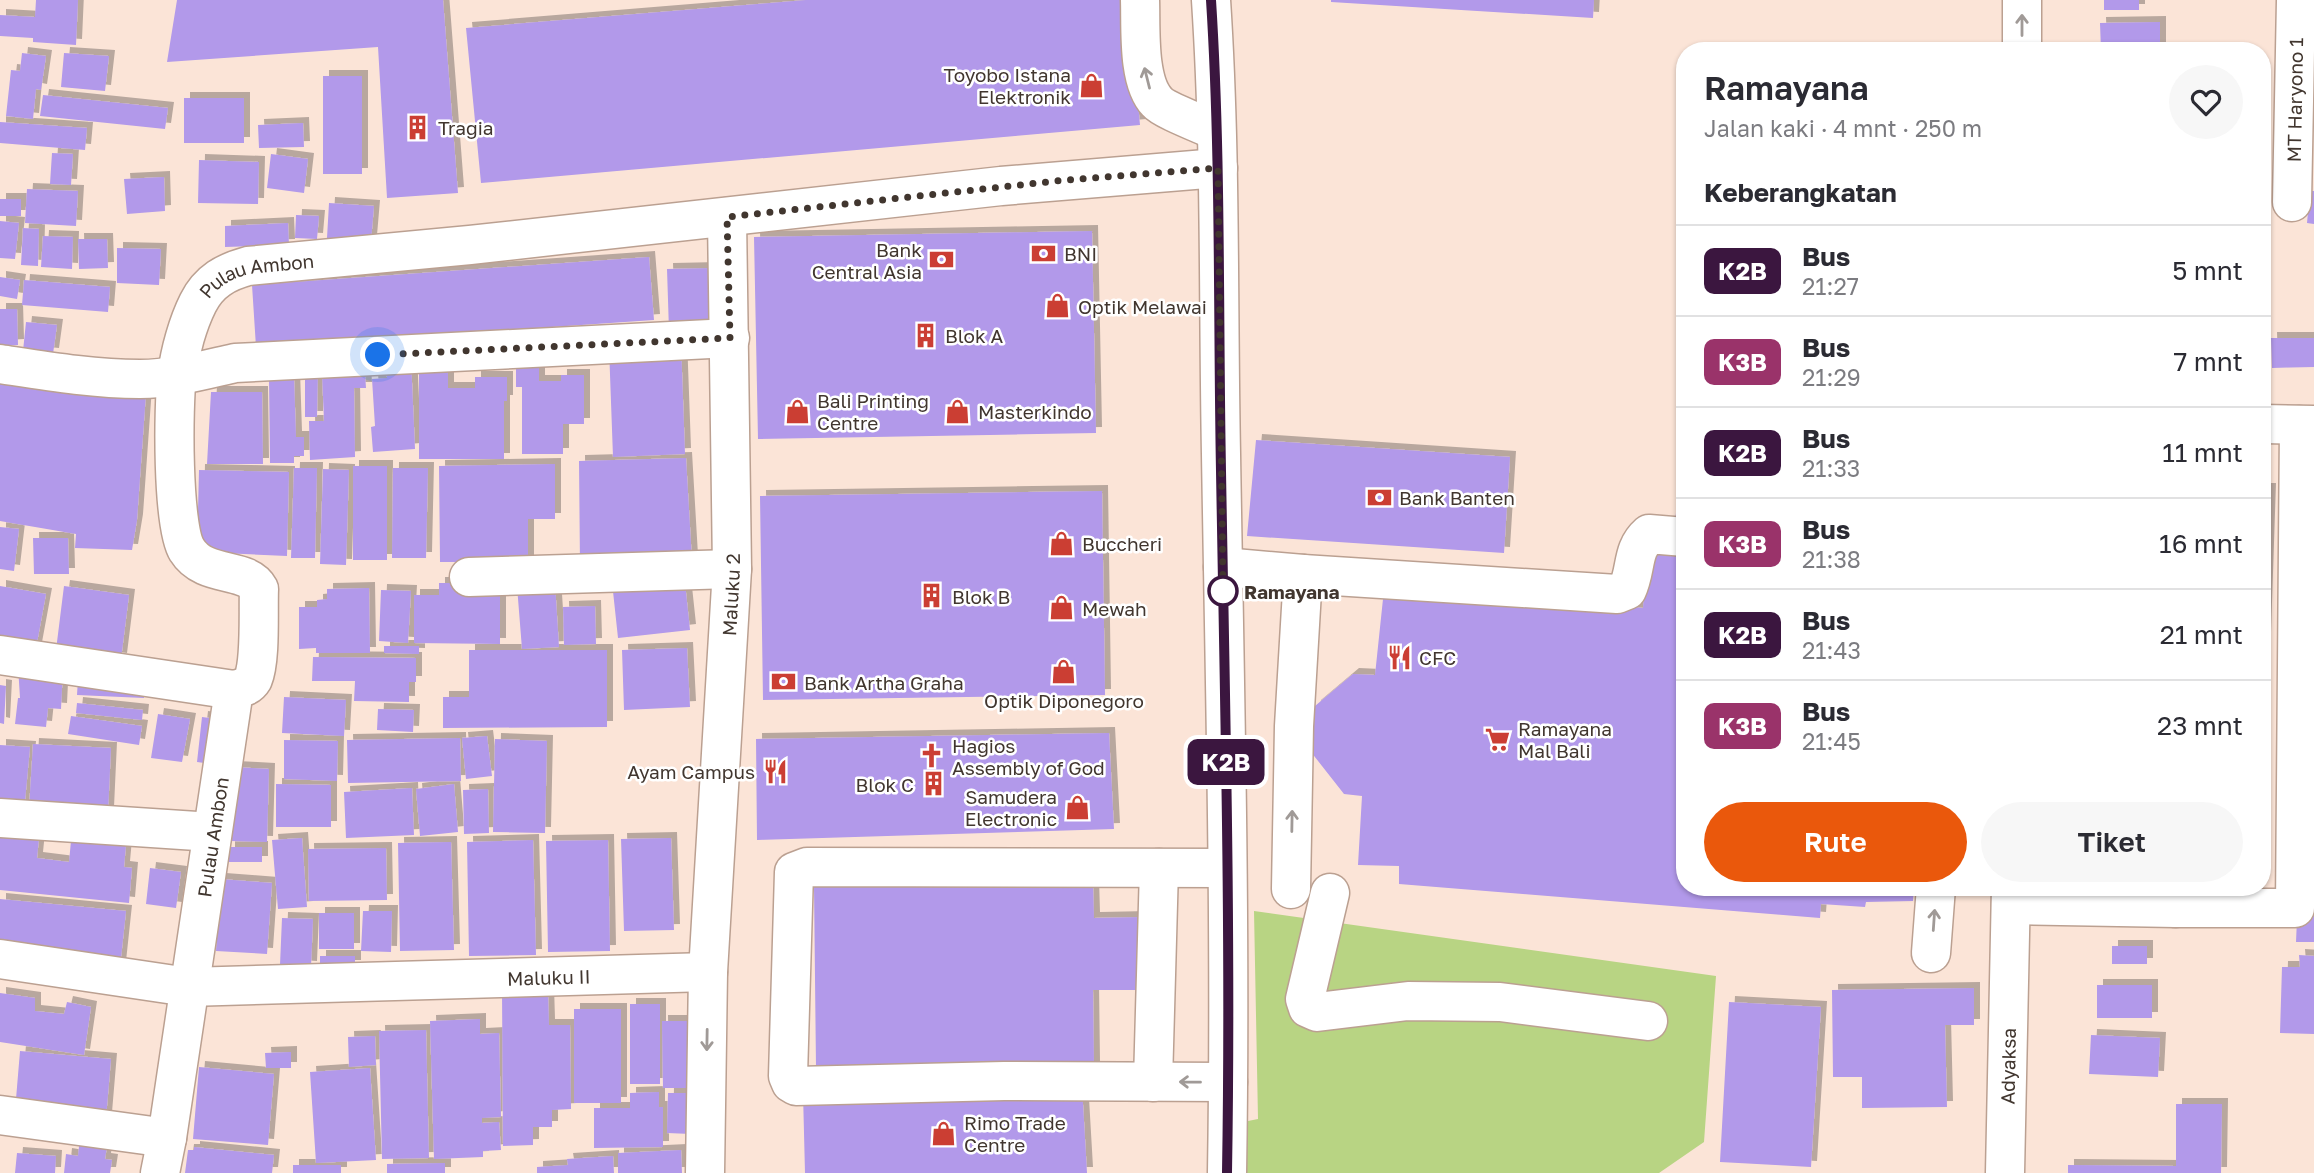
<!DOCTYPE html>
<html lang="id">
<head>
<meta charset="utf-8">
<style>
  body { margin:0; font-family:"Golos Text",sans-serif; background:#f7f7f7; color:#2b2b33; height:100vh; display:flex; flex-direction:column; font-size:26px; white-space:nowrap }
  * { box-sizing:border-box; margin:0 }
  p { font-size:23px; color:#7c7c81 }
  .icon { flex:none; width:38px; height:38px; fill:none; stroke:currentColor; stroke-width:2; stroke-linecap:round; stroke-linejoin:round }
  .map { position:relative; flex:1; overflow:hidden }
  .details { position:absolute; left:1676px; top:42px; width:595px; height:854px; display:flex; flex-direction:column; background:#fff; border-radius:28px; box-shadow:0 2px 5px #0004 }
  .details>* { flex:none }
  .badge { padding:0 14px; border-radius:10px; font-size:24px; line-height:46px }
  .you { position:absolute; width:35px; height:35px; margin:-18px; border:5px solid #fff; border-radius:50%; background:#1a73e8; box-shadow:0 0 0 10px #1a73e833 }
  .map>.badge { position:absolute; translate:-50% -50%; box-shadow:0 0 0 4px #fff }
  h2 { padding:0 28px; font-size:26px; line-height:63px }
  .round { display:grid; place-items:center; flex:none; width:74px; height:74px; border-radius:37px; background:#f7f7f7 }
  .head { display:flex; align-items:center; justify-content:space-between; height:119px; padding:0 28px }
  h1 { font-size:33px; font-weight:600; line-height:52px }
  .action { display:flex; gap:14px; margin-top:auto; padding:14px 28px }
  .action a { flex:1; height:80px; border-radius:42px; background:#ea580c; color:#fff; font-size:28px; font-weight:600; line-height:80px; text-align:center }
  .action a+a { background:#f7f7f7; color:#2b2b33 }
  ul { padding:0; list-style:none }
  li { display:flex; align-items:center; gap:21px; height:91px; padding:0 28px; border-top:2px solid #e1e1e2 }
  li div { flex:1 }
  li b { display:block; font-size:26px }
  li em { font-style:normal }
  li .badge { min-width:77px; font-weight:700; text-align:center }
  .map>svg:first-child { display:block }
</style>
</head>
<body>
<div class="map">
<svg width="2314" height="1173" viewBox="0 0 2314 1173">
  <defs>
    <filter id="shadow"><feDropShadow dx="6" dy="-6" stdDeviation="0" flood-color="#0004"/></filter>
  </defs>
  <rect width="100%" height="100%" fill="#fbe4d7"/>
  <path fill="#b8d483" d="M1254,911L1716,976L1704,1142L1659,1173H1210L1238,1123L1258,1119Z"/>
  <path fill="#b299ea" filter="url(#shadow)" d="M36,0H78L76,45L33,42V38L0,36V15L35,17Z
    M177,0H443L458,193L387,198L378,47L167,62Z
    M806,0H1128L1140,125L481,183L466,28Z
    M1331,0H1594L1593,18L1331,2Z
    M2104,0H2139V10H2104Z
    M2160,22V51H2101L2100,23Z
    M22,53L46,56L41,90L36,89L33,119L6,116L11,70L20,71Z
    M64,53L109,56L105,91L61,87Z
    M323,76H362V174H323Z
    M43,95L168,108L165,129L40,116Z
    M184,98H244V143H184Z
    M0,122L87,128L85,150L0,143Z
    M303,123L304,147L259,148L258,125Z
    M52,153L73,154L71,185L50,184Z
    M271,154L308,159L304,193L267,188Z
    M199,160L259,162L258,204L198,203Z
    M164,177L165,211L127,214L124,179Z
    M27,189L78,191L76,226L25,223Z
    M2310,191H2314V224L2307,223Z
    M0,199H21V216H0Z
    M329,203L374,206L371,241L327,238Z
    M296,215L319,216L317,239L295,238Z
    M0,221L19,223L15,259L0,258Z
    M288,223L289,245L225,247V226Z
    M23,228L39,229L38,266L21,265Z
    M1092,231L1096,433L758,439L754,237Z
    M43,236L73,237L72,269L41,267Z
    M78,239H107L108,268L79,269Z
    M117,248L161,249L159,285L117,283Z
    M649,257L654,320L256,347L252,285Z
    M713,268L716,330L669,331L667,269Z
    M0,277L20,280L17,299L0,296Z
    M24,280L110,287L108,312L22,305Z
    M0,309H17L18,345L0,346Z
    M26,322L57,325L53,354L23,351Z
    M2271,338H2314V367L2272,368Z
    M681,344L685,454L613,457L609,347Z
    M516,356H539V381H561V375H584V424H563V454H522V387H516Z
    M364,358L366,388H354L355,457L310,460L309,421H324L322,372Z
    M411,360L415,449L373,452L371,427L375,426L372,379L387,378L386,362Z
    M305,366H318L317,417H305Z
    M419,371H448V388H475V377H507V401H504V459H419Z
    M0,374L146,393L137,520L132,550L75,548L76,534L0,521Z
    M269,377H294L296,437H304V456H294V463H270Z
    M211,392H262L263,464H207Z
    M1256,440L1510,457L1504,553L1247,536Z
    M686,458L692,561L580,566L579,461Z
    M555,464V519H528V562H440L439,466Z
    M353,466H387V560H353Z
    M294,468H317L315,558H291Z
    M393,468H428L426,558H392Z
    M323,469L349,470L346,565L320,564Z
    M199,470L289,472L287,556L197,552Z
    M2263,489H2270L2265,638H2263Z
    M1102,491L1105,695L763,700L760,496Z
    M1678,497H1685V530L1674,529Z
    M0,527L19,529L14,571L0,569Z
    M33,538H68L69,574H34Z
    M1649,538L1685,542V887H1914L1913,901L1866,902L1865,907L1821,904L1820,918L1399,884V866L1358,865L1362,796L1344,794L1311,752L1312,727L1315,706L1353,674L1375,675L1385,580L1445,589L1643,608Z
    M684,574L690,630L618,638L612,582Z
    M439,583H500V644L414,643V595H439Z
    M555,584L559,647L522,649L517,586Z
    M0,586L46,594L36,648L0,641Z
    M64,586L129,595L121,659L56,650Z
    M369,588L370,653H316V648L299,649V607H317V600L327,599V589Z
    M381,590L411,591L408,643L379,641Z
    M595,606L596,644L564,645L563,607Z
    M384,646H419V654L384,653Z
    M687,648L690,707L624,710L622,650Z
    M469,650H607V727L443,728V697H469Z
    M313,657L416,658V682H409V702L354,701L355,681H312Z
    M18,666L63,668L61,709L48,708L46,727L15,724L18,698H20Z
    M78,679L145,681L144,698L77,695Z
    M0,685L6,686L4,724L0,723Z
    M284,697L346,700L344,736L282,733Z
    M77,703L143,710L142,720L76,713Z
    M378,709L414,710L413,732L377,730Z
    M158,714L190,719L182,762L151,758Z
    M71,716L142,726L139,745L68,734Z
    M202,717L217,719L212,764L197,762Z
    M1109,733L1114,829L757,840L756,739Z
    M487,736L492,776L466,779L462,738Z
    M460,738L461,781L348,783L347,740Z
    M495,739L547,741L545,833L493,832Z
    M284,740L338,741L337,781L284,779Z
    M33,744L111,748L108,813L29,809Z
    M0,745L30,747L24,812L0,811Z
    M232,767L269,769L267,842L231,841Z
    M276,784L331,785V827H276Z
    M454,784L458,832L420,836L416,789Z
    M412,788L414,835L346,838L344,792Z
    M488,789L489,833L464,834L463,790Z
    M0,825L40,828L37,858L69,862L71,841L126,845L124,867L132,868L129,903L0,890Z
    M2301,827L2314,828V942H2296Z
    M302,838L307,907L278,909L272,840Z
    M671,838L674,930L624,931L621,839Z
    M533,840L536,955L469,956L467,842Z
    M608,840L610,951L548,952L546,841Z
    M451,842L454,950L400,951L398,843Z
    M229,847H262V862H229Z
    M386,848L387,900L309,901L308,849Z
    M150,868L181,872L176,908L146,904Z
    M220,879L272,883L267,954L216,951Z
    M1093,884L1094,918L1143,917V990H1093L1094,1067L816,1068L814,887Z
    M0,899L126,911L120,967L0,955Z
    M363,911H392L391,952L361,951Z
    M319,913H354V949H319Z
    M282,918L313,919L311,967L280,965Z
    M2112,946H2147V964H2112Z
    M2299,955L2314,956V1034L2280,1033L2282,967H2300Z
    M320,956H355V966H320Z
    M2097,985H2152V1018H2097Z
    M1974,988V1025H1945L1947,1107L1862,1108V1077H1833L1832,990Z
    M502,989L548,992L549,1025H570L571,1109L552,1110V1127H533V1145L503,1146Z
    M0,993L35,998V1011L64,1014L67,1002L91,1007L84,1055L0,1042Z
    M1729,1002L1821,1007L1811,1167L1720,1162Z
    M630,1004H660V1084H630Z
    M574,1009H621V1103H574Z
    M480,1019V1034L499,1033L501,1117L482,1118V1123L499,1122L501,1150L483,1151V1157L434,1159L430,1021Z
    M662,1021H695L696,1088H663Z
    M426,1030L429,1158L382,1159L379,1031Z
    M2091,1035L2160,1038L2158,1077L2089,1074Z
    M375,1036L376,1065L349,1067L348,1037Z
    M20,1051L111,1059L106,1118L15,1111Z
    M291,1052V1068H266L265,1053Z
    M199,1067L274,1074L268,1145L193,1139Z
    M370,1068L376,1160L316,1163L310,1072Z
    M1082,1087L1087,1173H805L803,1093Z
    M659,1092V1107H663V1147L594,1148V1108H630V1093Z
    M668,1093H692L691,1134L667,1133Z
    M2176,1104H2222L2221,1173H2068V1165L2176,1166Z
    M80,1137L108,1140L105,1159L112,1160L110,1173H64L66,1154L78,1156Z
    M194,1147L274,1155L272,1173H185L188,1150H194Z
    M681,1150L682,1173H618V1153Z
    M17,1153L56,1156L55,1173H15Z
    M613,1156L614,1173H537V1167L568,1165L567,1159Z
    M445,1163V1173H387V1164Z
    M293,1165H341V1173H293Z"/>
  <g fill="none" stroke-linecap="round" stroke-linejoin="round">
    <defs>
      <g id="minor">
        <path d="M1140,0C1141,27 1137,81 1157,102C1164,110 1204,125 1216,131"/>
        <path d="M2022,51V0"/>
        <path id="s1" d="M2292,202L2296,0"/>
        <path d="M0,364C46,371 93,379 140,379C172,379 204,370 235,363L730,338"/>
        <path d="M2263,424L2314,425"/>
        <path d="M1223,567L1303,574L1294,726L1291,889"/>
        <path d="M1303,574L1617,594L1627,590C1637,569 1631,550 1649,534L1685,537"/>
        <path d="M469,577L732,569"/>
        <path d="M0,655L234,690"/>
        <path d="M0,818L212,832"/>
        <path d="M1227,868L807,867L794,872L788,1076L791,1083L796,1086L1004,1081L1228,1082"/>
        <path d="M1330,893L1305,999L1308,1008L1317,1012L1408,1001L1500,1002L1648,1021"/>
        <path d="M2011,905L2176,908V887"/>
        <path d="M2176,908H2295L2299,425"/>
        <path d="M1931,953L1936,887"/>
        <path id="s2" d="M0,959L188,987L708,972"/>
        <path d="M1153,1082L1159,868"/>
        <path d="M0,1115L167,1138"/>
        <path id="s3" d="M160,1173L167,1138L234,690C242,688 249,686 253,679C261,660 258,611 259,589C247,566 205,579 187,550C172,527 173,405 177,375C180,351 188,323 198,303C209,281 226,272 248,266L470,245L1001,186L1218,168"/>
        <path id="s4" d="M705,1173L708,972L732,569L727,217"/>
        <path id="s5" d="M2005,1173L2011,887"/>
      </g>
      <path id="major" d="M1211,0C1221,151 1218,303 1221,454C1225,694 1231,933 1227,1173"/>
    </defs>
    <use href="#minor" stroke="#bba091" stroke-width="41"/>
    <use href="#major" stroke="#bba091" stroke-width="41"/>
    <use href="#minor" stroke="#fff" stroke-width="38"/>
    <use href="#major" stroke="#fff" stroke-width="38"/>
  </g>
  <defs><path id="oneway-shaft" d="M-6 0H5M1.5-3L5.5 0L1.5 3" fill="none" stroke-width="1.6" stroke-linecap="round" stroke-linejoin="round" transform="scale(1.75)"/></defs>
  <g stroke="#a09a97">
    <use href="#oneway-shaft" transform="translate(2022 25) rotate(-90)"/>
    <use href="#oneway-shaft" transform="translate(1147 78) rotate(-104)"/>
    <use href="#oneway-shaft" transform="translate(1292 821) rotate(-89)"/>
    <use href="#oneway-shaft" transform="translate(1934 920) rotate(-86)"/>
    <use href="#oneway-shaft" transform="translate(707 1040) rotate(91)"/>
    <use href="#oneway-shaft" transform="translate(1190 1082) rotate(-179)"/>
  </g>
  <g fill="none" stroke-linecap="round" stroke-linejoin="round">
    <defs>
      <path id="line" d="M1211,0C1221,157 1218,314 1221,471C1225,705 1231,939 1227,1173"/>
    </defs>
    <use href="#line" stroke="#fff" stroke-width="16"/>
    <use href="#line" stroke="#3b163f" stroke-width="10"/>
    <path stroke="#41362f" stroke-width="7" stroke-dasharray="0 12.6" d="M378,355L730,338L727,217L1056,181L1218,168L1223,591"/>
  </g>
  <defs>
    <symbol id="shop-bare" viewBox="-9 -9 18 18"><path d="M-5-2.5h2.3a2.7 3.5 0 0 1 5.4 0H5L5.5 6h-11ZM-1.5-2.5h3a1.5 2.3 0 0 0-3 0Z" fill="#cb3e33" stroke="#fff" stroke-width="2.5" paint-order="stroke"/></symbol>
    <symbol id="building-bare" viewBox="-9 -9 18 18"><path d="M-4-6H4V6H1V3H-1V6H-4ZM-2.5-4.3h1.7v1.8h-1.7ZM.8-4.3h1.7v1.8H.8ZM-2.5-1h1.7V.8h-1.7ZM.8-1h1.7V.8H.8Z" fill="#cb3e33" stroke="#fff" stroke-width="2.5" paint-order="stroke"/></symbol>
    <symbol id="bank-bare" viewBox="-9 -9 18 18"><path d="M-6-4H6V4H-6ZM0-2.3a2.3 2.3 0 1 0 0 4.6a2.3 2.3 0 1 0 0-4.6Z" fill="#cb3e33" stroke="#fff" stroke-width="2.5" paint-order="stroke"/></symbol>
    <symbol id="restaurant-bare" viewBox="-9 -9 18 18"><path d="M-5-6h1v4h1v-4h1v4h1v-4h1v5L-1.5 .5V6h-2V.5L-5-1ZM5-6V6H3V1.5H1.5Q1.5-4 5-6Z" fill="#cb3e33" stroke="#fff" stroke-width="2.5" paint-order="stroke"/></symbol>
    <symbol id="supermarket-bare" viewBox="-9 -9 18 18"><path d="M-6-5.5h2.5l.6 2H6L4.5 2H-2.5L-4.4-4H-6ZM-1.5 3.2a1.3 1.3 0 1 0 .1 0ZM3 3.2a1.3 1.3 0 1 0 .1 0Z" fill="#cb3e33" stroke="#fff" stroke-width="2.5" paint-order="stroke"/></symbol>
    <symbol id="church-bare" viewBox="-9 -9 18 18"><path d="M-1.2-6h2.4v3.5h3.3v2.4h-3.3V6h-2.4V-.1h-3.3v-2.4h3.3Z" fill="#cb3e33" stroke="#fff" stroke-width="2.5" paint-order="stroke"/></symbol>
  </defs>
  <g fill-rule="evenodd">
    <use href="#shop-bare" x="1074" y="68" width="35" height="35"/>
    <use href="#building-bare" x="400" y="110" width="35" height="35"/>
    <use href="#bank-bare" x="1026" y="236" width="35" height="35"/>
    <use href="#bank-bare" x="924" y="242" width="35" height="35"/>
    <use href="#shop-bare" x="1040" y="288" width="35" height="35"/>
    <use href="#building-bare" x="908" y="318" width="35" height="35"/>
    <use href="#shop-bare" x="780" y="394" width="35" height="35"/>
    <use href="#shop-bare" x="940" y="394" width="35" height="35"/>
    <use href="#bank-bare" x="1362" y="480" width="35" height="35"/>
    <use href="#shop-bare" x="1044" y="526" width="35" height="35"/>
    <use href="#building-bare" x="914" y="578" width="35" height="35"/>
    <use href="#shop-bare" x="1044" y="590" width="35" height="35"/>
    <use href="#restaurant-bare" x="1382" y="640" width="35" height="35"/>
    <use href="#shop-bare" x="1046" y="654" width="35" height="35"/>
    <use href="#bank-bare" x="766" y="664" width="35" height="35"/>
    <use href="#supermarket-bare" x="1480" y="722" width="35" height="35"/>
    <use href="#church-bare" x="914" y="738" width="35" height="35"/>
    <use href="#restaurant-bare" x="758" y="754" width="35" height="35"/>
    <use href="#building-bare" x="916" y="766" width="35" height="35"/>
    <use href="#shop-bare" x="1060" y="790" width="35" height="35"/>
    <use href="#shop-bare" x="926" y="1116" width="35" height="35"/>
  </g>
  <circle fill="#fff" stroke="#3b163f" stroke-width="3.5" cx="1223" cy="591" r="14"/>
  <g text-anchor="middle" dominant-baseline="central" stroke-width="5" stroke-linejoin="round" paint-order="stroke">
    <g font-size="19" fill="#41362f" stroke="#fff" text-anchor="start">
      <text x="1071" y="74" text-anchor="end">Toyobo Istana<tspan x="1071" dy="22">Elektronik</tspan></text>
      <text x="438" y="127">Tragia</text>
      <text x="922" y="249" text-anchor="end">Bank<tspan x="922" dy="22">Central Asia</tspan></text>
      <text x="1064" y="253">BNI</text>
      <text x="1078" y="306">Optik Melawai</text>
      <text x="945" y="335">Blok A</text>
      <text x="817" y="400">Bali Printing<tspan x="817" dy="22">Centre</tspan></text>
      <text x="978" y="411">Masterkindo</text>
      <text x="1399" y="497">Bank Banten</text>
      <text x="1082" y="543">Buccheri</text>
      <text x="952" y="596">Blok B</text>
      <text x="1082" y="608">Mewah</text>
      <text x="1419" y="657">CFC</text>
      <text x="804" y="682">Bank Artha Graha</text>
      <text x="1064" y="700" text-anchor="middle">Optik Diponegoro</text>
      <text x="1518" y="728">Ramayana<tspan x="1518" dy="22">Mal Bali</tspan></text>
      <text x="952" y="745">Hagios<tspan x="952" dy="22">Assembly of God</tspan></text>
      <text x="755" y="771" text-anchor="end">Ayam Campus</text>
      <text x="914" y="784" text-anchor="end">Blok C</text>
      <text x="1057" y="796" text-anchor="end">Samudera<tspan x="1057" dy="22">Electronic</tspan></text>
      <text x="964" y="1122">Rimo Trade<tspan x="964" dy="22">Centre</tspan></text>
    </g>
    <g font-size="19" fill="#41362f" stroke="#fff">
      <text stroke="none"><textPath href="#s1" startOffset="102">MT Haryono 1</textPath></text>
      <text stroke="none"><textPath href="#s3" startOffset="1008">Pulau Ambon</textPath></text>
      <text stroke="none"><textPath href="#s4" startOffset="579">Maluku 2</textPath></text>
      <text stroke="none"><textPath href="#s3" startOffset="340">Pulau Ambon</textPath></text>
      <text stroke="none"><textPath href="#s2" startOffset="551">Maluku II</textPath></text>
      <text stroke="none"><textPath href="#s5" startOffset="107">Adyaksa</textPath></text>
    </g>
    <g font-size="19" font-weight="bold" fill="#41362f" stroke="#fff" text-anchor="start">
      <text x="1244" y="591">Ramayana</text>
    </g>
  </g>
</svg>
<div class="you" style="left:378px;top:355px"></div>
<b class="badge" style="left:1226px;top:762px;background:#3b163f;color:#fff">K2B</b>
<section class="details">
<div class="head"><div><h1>Ramayana</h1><p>Jalan kaki · 4 mnt · 250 m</p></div><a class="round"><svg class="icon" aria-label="heart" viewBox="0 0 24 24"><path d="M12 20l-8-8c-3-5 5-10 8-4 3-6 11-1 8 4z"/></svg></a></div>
<h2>Keberangkatan</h2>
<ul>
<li><span class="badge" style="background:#3b163f;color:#fff">K2B</span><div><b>Bus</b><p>21:27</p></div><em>5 mnt</em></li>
<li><span class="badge" style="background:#9a336a;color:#fff">K3B</span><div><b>Bus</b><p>21:29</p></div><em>7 mnt</em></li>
<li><span class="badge" style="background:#3b163f;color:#fff">K2B</span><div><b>Bus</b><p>21:33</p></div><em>11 mnt</em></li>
<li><span class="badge" style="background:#9a336a;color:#fff">K3B</span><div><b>Bus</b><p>21:38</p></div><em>16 mnt</em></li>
<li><span class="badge" style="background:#3b163f;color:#fff">K2B</span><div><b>Bus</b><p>21:43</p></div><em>21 mnt</em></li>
<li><span class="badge" style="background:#9a336a;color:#fff">K3B</span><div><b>Bus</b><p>21:45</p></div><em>23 mnt</em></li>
</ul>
<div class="action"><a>Rute</a><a>Tiket</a></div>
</section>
</div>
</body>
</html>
